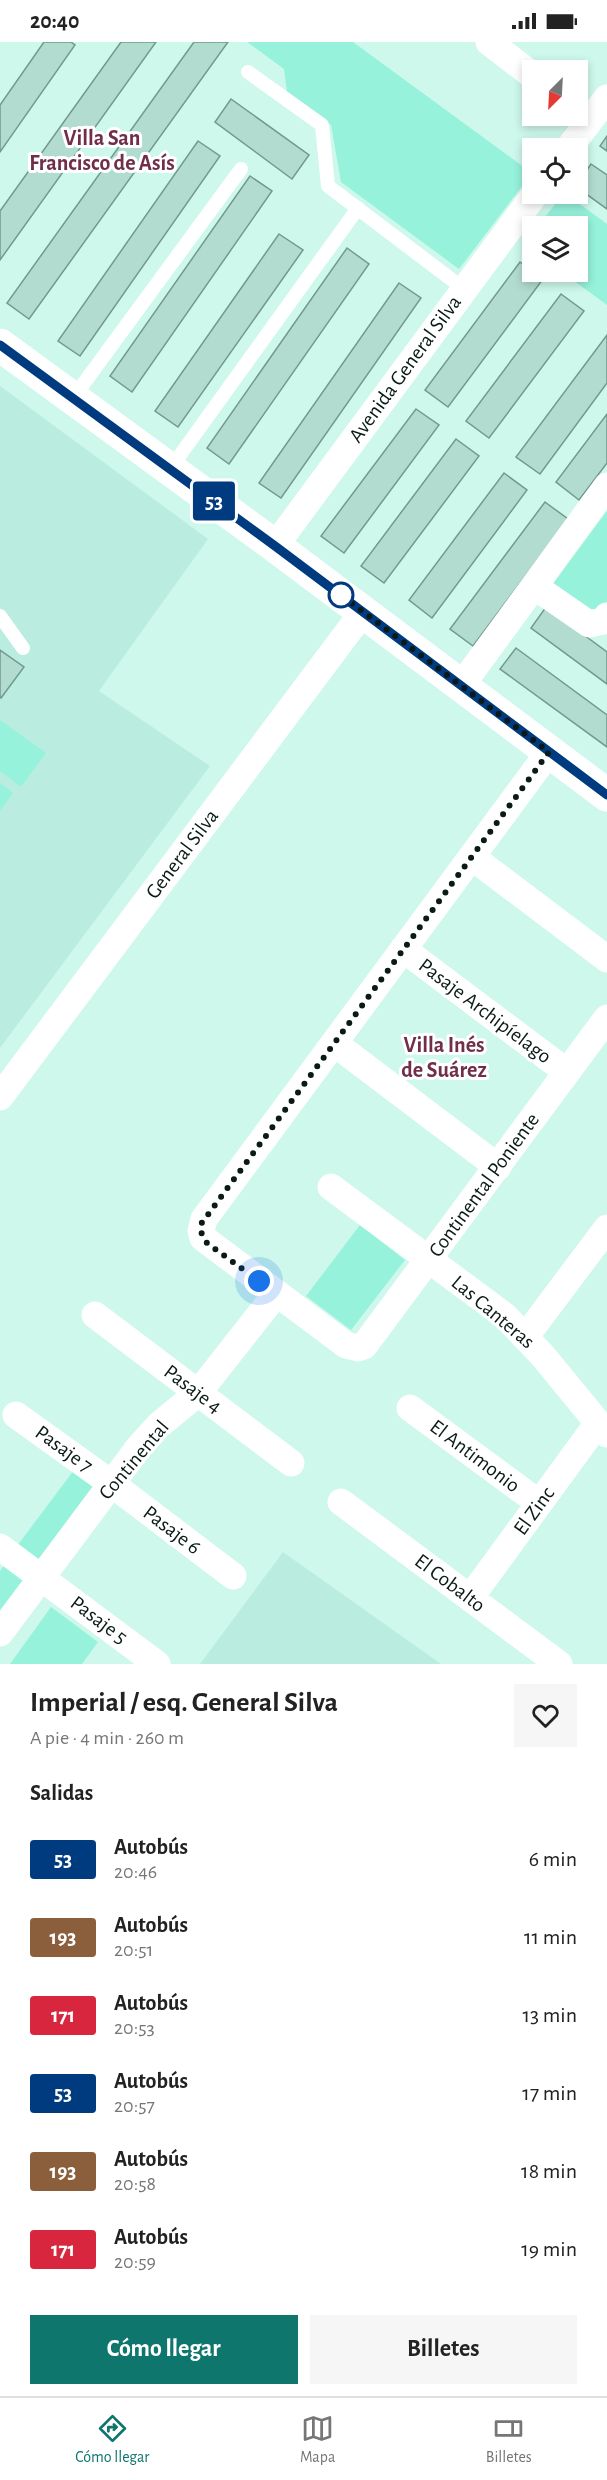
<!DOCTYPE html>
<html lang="es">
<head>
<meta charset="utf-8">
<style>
  body { margin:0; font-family:"Alegreya Sans",sans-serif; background:#f6f6f6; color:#222; height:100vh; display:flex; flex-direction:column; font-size:22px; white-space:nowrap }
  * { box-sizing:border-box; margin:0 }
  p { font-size:20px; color:#767676 }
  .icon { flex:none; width:33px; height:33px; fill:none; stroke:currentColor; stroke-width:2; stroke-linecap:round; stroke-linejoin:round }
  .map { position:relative; height:1622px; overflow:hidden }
  .sheet { display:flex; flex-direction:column; background:#fff; flex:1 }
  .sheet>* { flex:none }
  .badge { padding:0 12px; border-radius:4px; font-size:21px; line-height:39px }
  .needle { width:39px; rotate:204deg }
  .controls { position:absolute; left:522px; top:18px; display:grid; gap:12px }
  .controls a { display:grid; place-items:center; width:66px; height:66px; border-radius:0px; background:#fff; box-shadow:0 3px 9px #0003; font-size:30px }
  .you { position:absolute; width:30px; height:30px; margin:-15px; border:4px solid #fff; border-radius:50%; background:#1a73e8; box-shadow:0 0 0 9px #1a73e833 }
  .map>.badge { position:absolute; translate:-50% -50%; box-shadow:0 0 0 3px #fff }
  h2 { padding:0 30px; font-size:22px; line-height:54px }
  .round { display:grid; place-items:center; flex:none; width:63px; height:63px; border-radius:0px; background:#f6f6f6 }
  .overview { display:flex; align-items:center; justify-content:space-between; height:102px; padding:0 30px }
  h1 { font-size:28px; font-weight:600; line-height:45px }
  .primary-button { display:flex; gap:12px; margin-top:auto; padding:12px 30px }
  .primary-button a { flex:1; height:69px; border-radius:0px; background:#0f766e; color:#fff; font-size:24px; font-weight:600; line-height:69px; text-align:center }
  .primary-button a+a { background:#f6f6f6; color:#222 }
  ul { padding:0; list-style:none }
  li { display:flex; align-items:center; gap:18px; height:78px; padding:0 30px }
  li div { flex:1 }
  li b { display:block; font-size:22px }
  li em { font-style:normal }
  li .badge { min-width:66px; font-weight:700; text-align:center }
  .status { display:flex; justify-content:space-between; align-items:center; height:42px; padding:0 30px; background:#fff; direction:ltr }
  .status svg { height:16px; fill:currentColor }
  .menu { display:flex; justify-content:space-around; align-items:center; height:84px; border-top:2px solid #e0e0e0; background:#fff; font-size:16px; color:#767676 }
  .menu a { display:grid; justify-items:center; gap:3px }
  .menu .selected { color:#0f766e }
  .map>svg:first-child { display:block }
</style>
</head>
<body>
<div class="status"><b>20:40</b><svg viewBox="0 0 49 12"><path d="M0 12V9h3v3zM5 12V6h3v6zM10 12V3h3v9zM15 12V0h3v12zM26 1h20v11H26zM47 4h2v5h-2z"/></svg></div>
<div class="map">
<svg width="607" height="1622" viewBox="0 0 607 1622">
  <rect width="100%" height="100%" fill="#cef8ec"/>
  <path fill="#baeddf" d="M0,344L208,497L99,649L210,724L0,1006Z
    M283,1510L441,1622H200Z"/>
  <path fill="#96f2db" d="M247,0H353L532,131L459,227L341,140L331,83L287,50L284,27Z
    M563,152H566L607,182V263L562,230H578V184H538Z
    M607,469V560L598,574L553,542Z
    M0,678L46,711L21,745L0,729Z
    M0,741L13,751L0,769Z
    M360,1183L405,1218L351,1288L306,1254Z
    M77,1424L99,1441L40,1520L17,1504Z
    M5,1522L26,1537L0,1573V1529Z
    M51,1565L98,1600L82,1622H10Z"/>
  <path fill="#b3dcd1" stroke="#72998e" stroke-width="1.5" d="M44,0H71L75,3L0,110V63Z
    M121,0H156L0,218V169Z
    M194,0H228L29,277L7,261Z
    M231,57L309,113L292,137L215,80Z
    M607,94V109L600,104Z
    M198,99L220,114L80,314L58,299Z
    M591,122L607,133V167L578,146V141Z
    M250,134L272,149L132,350L110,334Z
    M279,192L303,208L178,385L155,369Z
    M347,206L369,222L229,422L207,406Z
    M520,220L543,237L448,365L425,348Z
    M399,241L421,256L281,456L259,441Z
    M561,252L584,269L489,396L466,379Z
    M607,293V341L540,432L516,415Z
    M416,367L439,383L344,511L321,494Z
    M607,372V421L579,458L556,440Z
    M456,397L479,414L384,541L361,524Z
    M504,431L527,448L432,576L409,558Z
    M545,460L568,477L473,604L450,587Z
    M546,565L607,610V642L531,586Z
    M516,606L607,673V705L500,627Z
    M0,608L24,625L1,656L0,655Z"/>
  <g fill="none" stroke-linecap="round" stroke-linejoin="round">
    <path stroke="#fff" stroke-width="14" d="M248,30L322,83L328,144L464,247
      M73,356L241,127
      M170,427L358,166
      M0,574L23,606"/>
    <path stroke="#fff" stroke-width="27" d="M489,0L532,33
      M569,106L607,56
      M275,504L535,152
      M534,544L589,582L603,579L607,574
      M461,644L607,444
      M549,710L204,1177L201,1189L203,1196L346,1303L358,1306L364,1304L607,976
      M472,815L607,917
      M403,907L567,1030
      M334,1001L498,1125
      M0,1055L363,570
      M331,1145L505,1274L543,1314L607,1392
      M95,1273L291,1421
      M526,1294L607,1186
      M410,1366L539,1461
      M16,1373L112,1442L233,1534
      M341,1460L559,1622
      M0,1505L157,1622
      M470,1556L598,1381
      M0,1591L139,1405L159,1383L198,1351L276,1252"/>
    <path stroke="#fff" stroke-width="33" d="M0,303L275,504L607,753"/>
  </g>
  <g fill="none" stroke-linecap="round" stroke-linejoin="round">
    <defs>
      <path id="line" d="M0,303L275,504L607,753"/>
    </defs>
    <use href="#line" stroke="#fff" stroke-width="14"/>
    <use href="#line" stroke="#003b80" stroke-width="9"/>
    <path stroke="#0a1a16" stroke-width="6" stroke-dasharray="0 10.8" d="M259,1239L207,1201L201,1190V1182L549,710L341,553"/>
  </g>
  <circle fill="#fff" stroke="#003b80" stroke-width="3" cx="341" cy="553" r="12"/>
  <g text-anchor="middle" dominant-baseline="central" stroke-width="6" stroke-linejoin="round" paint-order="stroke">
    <g font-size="21" fill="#0a1a16" stroke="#fff">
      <text transform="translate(405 327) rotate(-54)">Avenida General Silva</text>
      <text transform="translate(182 812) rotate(-53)">General Silva</text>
      <text transform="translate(485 969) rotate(37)">Pasaje Archipíelago</text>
      <text transform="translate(484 1143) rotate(-54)">Continental Poniente</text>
      <text transform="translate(493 1270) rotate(40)">Las Canteras</text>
      <text transform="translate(193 1347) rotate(37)">Pasaje 4</text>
      <text transform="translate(64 1407) rotate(36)">Pasaje 7</text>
      <text transform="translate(475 1414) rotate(37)">El Antimonio</text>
      <text transform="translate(134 1418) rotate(-50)">Continental</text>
      <text transform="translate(534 1469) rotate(-54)">El Zinc</text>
      <text transform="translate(172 1488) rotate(37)">Pasaje 6</text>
      <text transform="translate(450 1541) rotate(37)">El Cobalto</text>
      <text transform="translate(99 1578) rotate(37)">Pasaje 5</text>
    </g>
    <g font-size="22" font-weight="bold" fill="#712e4a" stroke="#fff">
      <text x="102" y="96">Villa San<tspan x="102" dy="25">Francisco de Asís</tspan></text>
      <text x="444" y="1003">Villa Inés<tspan x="444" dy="25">de Suárez</tspan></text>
    </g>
  </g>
</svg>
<div class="controls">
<a><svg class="needle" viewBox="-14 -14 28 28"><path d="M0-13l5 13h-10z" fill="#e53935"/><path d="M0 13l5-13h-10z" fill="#767676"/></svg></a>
<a><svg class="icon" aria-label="locate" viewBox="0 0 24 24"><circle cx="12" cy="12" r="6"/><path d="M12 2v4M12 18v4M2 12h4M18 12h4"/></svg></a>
<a><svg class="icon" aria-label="layers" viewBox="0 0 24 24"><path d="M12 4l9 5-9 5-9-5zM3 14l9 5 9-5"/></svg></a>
</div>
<div class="you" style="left:259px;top:1239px"></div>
<b class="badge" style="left:214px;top:459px;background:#003b80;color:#fff">53</b>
</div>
<section class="sheet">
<div class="overview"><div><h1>Imperial / esq. General Silva</h1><p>A pie · 4 min · 260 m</p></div><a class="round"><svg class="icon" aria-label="heart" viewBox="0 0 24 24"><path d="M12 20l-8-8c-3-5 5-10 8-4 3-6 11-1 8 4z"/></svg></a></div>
<h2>Salidas</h2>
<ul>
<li><span class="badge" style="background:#003b80;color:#fff">53</span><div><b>Autobús</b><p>20:46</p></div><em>6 min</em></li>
<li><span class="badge" style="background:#8b5e3c;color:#fff">193</span><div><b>Autobús</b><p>20:51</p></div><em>11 min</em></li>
<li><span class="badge" style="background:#d7263d;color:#fff">171</span><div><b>Autobús</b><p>20:53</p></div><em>13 min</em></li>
<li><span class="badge" style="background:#003b80;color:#fff">53</span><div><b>Autobús</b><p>20:57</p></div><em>17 min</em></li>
<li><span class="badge" style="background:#8b5e3c;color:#fff">193</span><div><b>Autobús</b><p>20:58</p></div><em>18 min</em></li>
<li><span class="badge" style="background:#d7263d;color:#fff">171</span><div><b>Autobús</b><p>20:59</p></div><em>19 min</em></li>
</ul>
<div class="primary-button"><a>Cómo llegar</a><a>Billetes</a></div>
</section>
<nav class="menu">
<a class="selected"><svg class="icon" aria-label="directions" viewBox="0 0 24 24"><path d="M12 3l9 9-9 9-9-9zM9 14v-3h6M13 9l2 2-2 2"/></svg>Cómo llegar</a>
<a><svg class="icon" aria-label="map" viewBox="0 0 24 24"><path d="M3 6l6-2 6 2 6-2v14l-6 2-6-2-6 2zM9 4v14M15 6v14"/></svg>Mapa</a>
<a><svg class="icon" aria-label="tickets" viewBox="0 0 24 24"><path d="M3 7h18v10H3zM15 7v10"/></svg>Billetes</a>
</nav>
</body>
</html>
